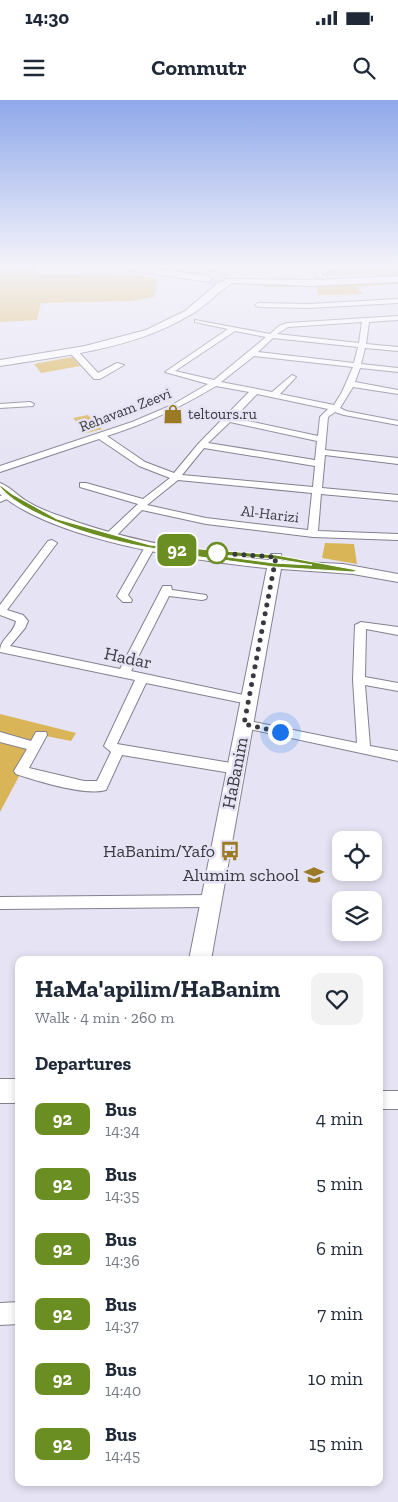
<!DOCTYPE html>
<html lang="en">
<head>
<meta charset="utf-8">
<style>
  body { margin:0; font-family:"Zilla Slab",serif; background:#f2f2f3; color:#1f2937; height:100vh; display:flex; flex-direction:column; font-size:19px; white-space:nowrap }
  * { box-sizing:border-box; margin:0 }
  p { font-size:16px; color:#747a83 }
  .icon { flex:none; width:28px; height:28px; fill:none; stroke:currentColor; stroke-width:2; stroke-linecap:round; stroke-linejoin:round }
  .map { position:relative; flex:1; overflow:hidden }
  .sheet { position:absolute; left:15px; top:856px; width:368px; height:530px; display:flex; flex-direction:column; background:#fff; border-radius:10px; box-shadow:0 2px 8px #0003 }
  .sheet>* { flex:none }
  .badge { padding:0 10px; border-radius:8px; font-size:18px; line-height:32px }
  .tools { position:absolute; left:332px; top:731px; display:grid; gap:10px }
  .tools a { display:grid; place-items:center; width:50px; height:50px; border-radius:10px; background:#fff; box-shadow:0 2px 8px #0003; font-size:25px }
  .you { position:absolute; width:25px; height:25px; margin:-12px; border:4px solid #fff; border-radius:50%; background:#1a73e8; box-shadow:0 0 0 8px #1a73e833 }
  .map>.badge { position:absolute; translate:-50% -50%; box-shadow:0 0 0 2px #fff }
  h2 { padding:0 20px; font-size:19px; line-height:45px }
  .round { display:grid; place-items:center; flex:none; width:52px; height:52px; border-radius:10px; background:#f2f2f3 }
  .overview { display:flex; align-items:center; justify-content:space-between; height:85px; padding:0 20px }
  h1 { font-size:24px; font-weight:800; line-height:38px }
  ul { padding:0; list-style:none }
  li { display:flex; align-items:center; gap:15px; height:65px; padding:0 20px }
  li div { flex:1 }
  li b { display:block; font-size:19px }
  li em { font-style:normal }
  li .badge { min-width:55px; font-weight:700; text-align:center }
  .status { display:flex; justify-content:space-between; align-items:center; height:35px; padding:0 25px; background:#fff; direction:ltr }
  .status svg { height:14px; fill:currentColor }
  header { display:flex; justify-content:space-between; align-items:center; height:65px; padding:0 20px; background:#fff; font-size:22px; font-weight:800 }
  .map>svg:first-child { display:block }
</style>
</head>
<body>
<div class="status"><b>14:30</b><svg viewBox="0 0 49 12"><path d="M0 12V9h3v3zM5 12V6h3v6zM10 12V3h3v9zM15 12V0h3v12zM26 1h20v11H26zM47 4h2v5h-2z"/></svg></div>
<header><svg class="icon" aria-label="menu" viewBox="0 0 24 24"><path d="M4 6h16M4 12h16M4 18h16"/></svg>Commutr<svg class="icon" aria-label="search" viewBox="0 0 24 24"><circle cx="10" cy="10" r="6"/><path d="M15 15l6 6"/></svg></header>
<div class="map">
<svg width="398" height="1402" viewBox="0 0 398 1402">
  <rect width="100%" height="100%" fill="#e6e4f4"/>
  <path fill="#dab557" d="M7,164H37L35,174L137,175L158,179L154,197L132,201L41,203L37,220L0,222V169H4Z
    M398,168V174H396L327,175L324,170Z
    M398,180V184L357,187L363,194L318,195L317,187H258L275,184Z
    M72,257L80,266L41,273L34,264Z
    M88,315L102,329L87,333L73,318Z
    M325,443L354,444L357,464L322,458Z
    M0,614L76,633L71,641L41,635L0,712Z"/>
  <g fill="none" stroke-linecap="round" stroke-linejoin="round">
    <path stroke="#c4c2d0" stroke-width="9" stroke-dasharray="9 4.5" stroke-linecap="butt" d="M212,186L232,168"/>
    <defs>
      <path id="street" d="M312,164H318L322,175L327,177V179L317,177Z
        M398,199V203L309,208L258,207L255,205L258,203L309,204Z
        M398,216V220L369,222L366,244L398,247V251L365,248L361,264L398,268V272L360,268L355,282L398,290V294L353,287L340,308L346,311L398,321V325L344,315L335,312L328,317L325,350L398,358V364L325,355L322,388L398,395V401L321,394L318,431L398,434V440L313,437L206,424L142,410L113,439H105V435L138,404L80,387V383H86L143,399L170,378L139,366L99,339L0,372V366L132,322L172,305L208,284L165,272L228,229L195,222V220L270,234L279,226L287,223ZM362,222L359,243L277,234L288,227ZM235,231L266,237L214,280L175,271ZM273,238L358,247L354,263L258,252ZM254,256L353,267L342,292L334,305L280,294L296,277L292,275L272,292L221,282ZM216,286L249,292L199,343L174,373L145,362L107,336C148,323 179,308 216,286ZM257,294L328,309L320,317L318,336L234,318ZM230,322L317,341L315,360L208,343ZM204,348L315,366L313,387L182,375ZM178,380L312,393L308,430L206,418L147,405Z
        M70,249H76L98,273L117,263L124,265L100,279H94L70,253Z
        M30,302L34,304L33,306L0,308V304Z
        M9,393L14,396L0,402V396Z
        M52,440L57,443L7,510L23,515L28,521L25,528L10,546L120,569L163,486H171L172,490L206,495L207,497L206,499L202,500L169,496L131,571L248,596L254,600L248,604L146,583L117,644L237,664L242,666L244,669L242,672L237,674L122,655L106,690C86,696 37,681 16,674L14,671L27,649L0,642V632L31,641L36,632H46L47,635L29,668L84,681H97L111,652L104,646L135,580L0,552C0,538 14,534 16,521L0,515V505L48,441Z
        M150,444L155,447L128,495L132,500L131,502H123L117,496L145,447Z
        M361,522L398,527V535L366,529L365,577L398,583V591L365,585L370,646L398,651V661L240,627L238,624L240,621L244,620L357,643L353,580L355,525Z
        M211,795L216,797L219,801L216,805L211,807L0,809V797Z
        M379,991H398V1009H379Z
        M19,1202V1224L0,1225V1203Z"/>
      <path id="secondary" d="M97,164H119L208,176L212,179L208,182L101,166Z
        M214,164H227C218,170 195,176 186,170L190,167Z
        M238,164H246L242,174L235,172Z
        M398,176V182L311,186L232,183C218,192 205,207 190,215C134,249 63,256 0,266V260L85,246L146,230L185,211L218,183L228,179L311,180Z
        M0,383C9,386 17,395 25,400C36,407 48,412 60,416C126,441 198,453 269,460L271,454H281L282,461L343,464L398,474V482L353,474L281,469L211,860H189L267,468C195,461 55,441 0,394Z
        M0,979H19V1003H0Z"/>
    </defs>
    <use href="#street" stroke="#838190" stroke-width="2"/>
    <use href="#secondary" stroke="#838190" stroke-width="2"/>
    <use href="#street" fill="#fff" fill-rule="evenodd"/>
    <use href="#secondary" fill="#fff" fill-rule="evenodd"/>
  </g>
  <linearGradient id="sky" x2="0" y2="1"><stop stop-color="#8fa8ea"/><stop offset="0.46" stop-color="#f4f3fa"/><stop offset="1" stop-color="#f4f3fa" stop-opacity="0"/></linearGradient>
  <rect width="398" height="360" fill="url(#sky)"/>
  <path fill="#6b8e23" stroke="#fff" fill-rule="evenodd" d="M0,385L12,394L57,419L150,445L276,455L357,470L353,472L274,467L178,454L175,451C130,448 27,421 0,387ZM206,454L276,459L312,465L274,463Z"/>
  <g fill="none" stroke-linecap="round" stroke-linejoin="round">
    <path stroke="#3a3940" stroke-width="5" stroke-dasharray="0 9" d="M217,453L276,457L244,624L280,632"/>
  </g>
  <defs>
    <symbol id="shop-bare" viewBox="-9 -9 18 18"><path d="M-5-2.5h2.3a2.7 3.5 0 0 1 5.4 0H5L5.5 6h-11ZM-1.5-2.5h3a1.5 2.3 0 0 0-3 0Z" fill="#9a7a24" stroke="#e6e4f4" stroke-width="2.5" paint-order="stroke"/></symbol>
    <symbol id="bus-bare" viewBox="-9 -9 18 18"><path d="M-5-6H5V4H4V6H2V4H-2V6H-4V4H-5ZM-3.5-4V0h7V-4ZM-3.5 1.2v1.5H-2V1.2ZM2 1.2v1.5H3.5V1.2Z" fill="#9a7a24" stroke="#e6e4f4" stroke-width="2.5" paint-order="stroke"/></symbol>
    <symbol id="school-bare" viewBox="-9 -9 18 18"><path d="M0-5L7-2L0 1L-7-2ZM-4 1L0 2.5L4 1V4Q0 6-4 4Z" fill="#9a7a24" stroke="#e6e4f4" stroke-width="2.5" paint-order="stroke"/></symbol>
  </defs>
  <g fill-rule="evenodd">
    <use href="#shop-bare" x="159" y="300" width="28" height="28"/>
    <use href="#bus-bare" x="216" y="737" width="28" height="28"/>
    <use href="#school-bare" x="300" y="761" width="28" height="28"/>
  </g>
  <circle fill="#fff" stroke="#6b8e23" stroke-width="2.5" cx="217" cy="453" r="10"/>
  <g text-anchor="middle" dominant-baseline="central" stroke-width="5" stroke-linejoin="round" paint-order="stroke">
    <g font-size="15" fill="#3a3940" stroke="#e6e4f4">
      <text transform="translate(125 310) rotate(-21)">Rehavam Zeevi</text>
      <text transform="translate(270 414) rotate(7)">Al-Harizi</text>
    </g>
    <g font-size="15" fill="#3a3940" stroke="#e6e4f4" text-anchor="start">
      <text x="188" y="314">teltours.ru</text>
    </g>
    <g font-size="18" fill="#3a3940" stroke="#e6e4f4">
      <text transform="translate(128 558) rotate(12)">Hadar</text>
      <text transform="translate(235 673) rotate(-79)">HaBanim</text>
    </g>
    <g font-size="18" fill="#3a3940" stroke="#e6e4f4" text-anchor="end">
      <text x="215" y="751">HaBanim/Yafo</text>
      <text x="299" y="775">Alumim school</text>
    </g>
  </g>
</svg>
<div class="tools">
<a><svg class="icon" aria-label="locate" viewBox="0 0 24 24"><circle cx="12" cy="12" r="6"/><path d="M12 2v4M12 18v4M2 12h4M18 12h4"/></svg></a>
<a><svg class="icon" aria-label="layers" viewBox="0 0 24 24"><path d="M12 4l9 5-9 5-9-5zM3 14l9 5 9-5"/></svg></a>
</div>
<div class="you" style="left:280px;top:632px"></div>
<b class="badge" style="left:177px;top:450px;background:#6b8e23;color:#fff">92</b>
<section class="sheet">
<div class="overview"><div><h1>HaMa'apilim/HaBanim</h1><p>Walk · 4 min · 260 m</p></div><a class="round"><svg class="icon" aria-label="heart" viewBox="0 0 24 24"><path d="M12 20l-8-8c-3-5 5-10 8-4 3-6 11-1 8 4z"/></svg></a></div>
<h2>Departures</h2>
<ul>
<li><span class="badge" style="background:#6b8e23;color:#fff">92</span><div><b>Bus</b><p>14:34</p></div><em>4 min</em></li>
<li><span class="badge" style="background:#6b8e23;color:#fff">92</span><div><b>Bus</b><p>14:35</p></div><em>5 min</em></li>
<li><span class="badge" style="background:#6b8e23;color:#fff">92</span><div><b>Bus</b><p>14:36</p></div><em>6 min</em></li>
<li><span class="badge" style="background:#6b8e23;color:#fff">92</span><div><b>Bus</b><p>14:37</p></div><em>7 min</em></li>
<li><span class="badge" style="background:#6b8e23;color:#fff">92</span><div><b>Bus</b><p>14:40</p></div><em>10 min</em></li>
<li><span class="badge" style="background:#6b8e23;color:#fff">92</span><div><b>Bus</b><p>14:45</p></div><em>15 min</em></li>
</ul>
</section>
</div>
</body>
</html>
